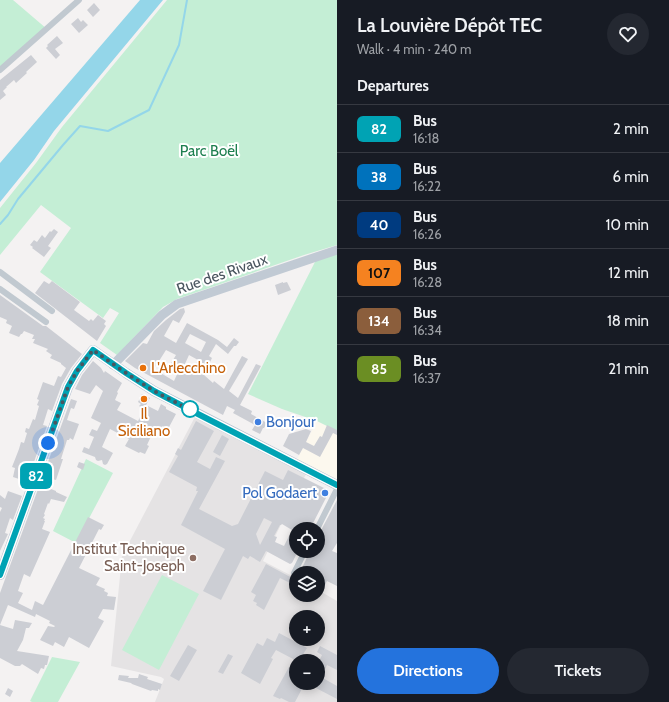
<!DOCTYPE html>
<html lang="en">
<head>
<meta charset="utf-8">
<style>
  body { margin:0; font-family:Cabin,sans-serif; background:#242831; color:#f1f3f6; height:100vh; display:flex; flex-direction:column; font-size:15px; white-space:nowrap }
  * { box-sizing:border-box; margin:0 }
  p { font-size:13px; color:#9ea1a6 }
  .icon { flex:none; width:22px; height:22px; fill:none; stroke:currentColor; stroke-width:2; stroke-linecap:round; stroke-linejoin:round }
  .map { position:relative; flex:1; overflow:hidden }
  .side { display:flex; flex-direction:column; background:#171b24; width:332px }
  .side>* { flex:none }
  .badge { padding:0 8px; border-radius:6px; font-size:14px; line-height:26px }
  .controls { position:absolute; left:289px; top:522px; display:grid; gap:8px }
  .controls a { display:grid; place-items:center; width:36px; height:36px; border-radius:50%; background:#171b24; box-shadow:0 2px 10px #0003; font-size:20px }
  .you { position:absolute; width:20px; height:20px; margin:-10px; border:3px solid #fff; border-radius:50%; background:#1a73e8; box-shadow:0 0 0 6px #1a73e833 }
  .map>.badge { position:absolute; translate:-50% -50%; box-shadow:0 0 0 2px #fff }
  h2 { padding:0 20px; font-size:15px; line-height:36px }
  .round { display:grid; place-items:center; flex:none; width:42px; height:42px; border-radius:21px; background:#242831 }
  .headline { display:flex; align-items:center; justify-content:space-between; height:68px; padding:0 20px }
  h1 { font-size:19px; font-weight:600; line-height:30px }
  .cta { display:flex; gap:8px; margin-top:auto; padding:8px 20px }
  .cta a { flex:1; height:46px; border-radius:24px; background:#2473dd; color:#fff; font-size:16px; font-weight:600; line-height:46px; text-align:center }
  .cta a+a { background:#242831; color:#f1f3f6 }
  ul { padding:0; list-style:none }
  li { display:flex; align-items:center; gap:12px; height:48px; padding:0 20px; border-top:1px solid #363941 }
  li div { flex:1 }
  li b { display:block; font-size:15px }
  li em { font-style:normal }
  li .badge { min-width:44px; font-weight:700; text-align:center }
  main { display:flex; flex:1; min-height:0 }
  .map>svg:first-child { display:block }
</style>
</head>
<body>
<main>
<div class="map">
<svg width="337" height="702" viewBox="0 0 337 702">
  <rect width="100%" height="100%" fill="#f4f2f2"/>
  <path fill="#fcf8ee" d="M317,421L337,431V485L295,463Z"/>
  <path fill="#e5e3e4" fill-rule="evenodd" d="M197,413L308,470L263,561L296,578V595H318V590L337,601V702H155L164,679L161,677L111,666L122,556ZM296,617H318V639H296ZM296,661H318V683H296Z"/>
  <path fill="#c4eed5" d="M0,0H13L47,29L0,70Z
    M167,0H337V245L304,255L177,299L163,307L117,355L100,343L119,313L110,308L103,318L40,272L71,228L41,205L0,255V208L36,163L62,127Z
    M337,251V431L317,421L282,409L248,394L318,256Z
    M86,459L113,473L76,543L53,531Z
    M162,575L199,594L159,670L122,650Z
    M52,657L80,662L58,702H32L30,701Z"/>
  <path fill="#94d6e9" d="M140,0H163L54,131L34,160L0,202V163Z"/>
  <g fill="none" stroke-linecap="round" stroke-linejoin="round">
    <path stroke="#94d6e9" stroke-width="2" d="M0,224L8,215L18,199L63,145L80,126L108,131L149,110L179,45L187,0"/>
  </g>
  <path fill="#ccced4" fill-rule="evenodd" d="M94,3L100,10L93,17L87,10Z
    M78,18L81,22L83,20L88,25L79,33L71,24Z
    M57,36L63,43L55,49L60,55L56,59L46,48L48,46L47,45Z
    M31,55L37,62L26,72L27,73L16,83L14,80L6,87H7L3,91L6,95L0,100V80Z
    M54,229L58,232L48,246L51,248L44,257L32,248L33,247L30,245L34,240L37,242L42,235L45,238L50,231L51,232Z
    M44,281L49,284L52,281L80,302L74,310L89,321L91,319L93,321L98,315L106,321L104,324L106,326L97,341L35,293Z
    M283,282V283L287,282L291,290L278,295L275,285Z
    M0,295L43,326H46L82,354L71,368L62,384L52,411L48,409L43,425L47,426L26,484L21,483L22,480L13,477L15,468L12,467L19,449L21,442L24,443L27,433L25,432L26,428L29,429L33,419L35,420L39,406L37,405L39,400L37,399L43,382L54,386L58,376L61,377L66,368L61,364V363L50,358L52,355L46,351L48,349L33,343L35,339H32L34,335L24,331L22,334H21L19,337L9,333L12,326L6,323L7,320L0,317Z
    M184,308L185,312L179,323L173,320L164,336L176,343L187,323L218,340L227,347L234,338L239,342L236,346H234L228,354L216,344L209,356L212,358L209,364L196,369L205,373L204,375L213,383L214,381L224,389L242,356L248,359L229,391L238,398L256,364L261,366L240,405L252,411L251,414L267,423L264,428H263L260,434L252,430L255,425L233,413L235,410L227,406L223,415L135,368L125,361L143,343L147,344L154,331L166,320L180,309ZM190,334L206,342L201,352L185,343ZM166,350L176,355L170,365L179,370L174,381L154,369ZM189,355L198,360L192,371L184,366Z
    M93,361L101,368L104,373L105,371L122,383L117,392L118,393L115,400L121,403L117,410L138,421L144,409L139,406L141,404L138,402L142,394L150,398L146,405L158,411L161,404L166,407V409L176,414L168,429L162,426L158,434L153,432L147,445L149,446L145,454L140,452L139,453L125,446L129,439L110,429L102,447L113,453L107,464L105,465L103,464L102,460L98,461L96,460L95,457L82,452L84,447L89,449L94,437L89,435L92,429L97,431L101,423L91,418L103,391L96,385L90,394L75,389L82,375Z
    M71,399L77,401L74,409L71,408L67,420L79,424L73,440L70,438L69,440H67L61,459H63L56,480L52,479L49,487L51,488V489L56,491V492L67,497L64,502L51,499L49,504L48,503L44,514L45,515L43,518L45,519L44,521H45L42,529L50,532L30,577L24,574L18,591L23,593L18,603L32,610L35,601L43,605L88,517L104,525L101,530L99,529L79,568L100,578L96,585L105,589L104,591L108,593L107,596L116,597L114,610L103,609L98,618L104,621L89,648L69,637L64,647L55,642L53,646L40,640L48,626L54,627L55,626L49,623L50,621L36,614L35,617L8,605L0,625L13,629L15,620L32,623L29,628H26L23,640L17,651L49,656L47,665H45L44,669L41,668L38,674L22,664L20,666H15L0,658V593Z
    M196,421L214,431L197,462L210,469L216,457L225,461L199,509L232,526L238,524L265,471L283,480L288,470L328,490L329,492L310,529H296V551H298L292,563L290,564L266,551L260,562L250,556L248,559L243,556L221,600L203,591L225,549L181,525L198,491H196L197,487L169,472L178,456L175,454L178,448L181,450ZM264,518L272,522L260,545L256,534ZM282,524L292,530L284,546L275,542L277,537L274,536L280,525H281Z
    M327,425L337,430V435L333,433L320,457L303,448L299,455L283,446L289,434L306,429L311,431L306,442L314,446L320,436L322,437Z
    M222,435L229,439L220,456L213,452Z
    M79,462L85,464L83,470L77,467Z
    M8,491L22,496L13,520L10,518L5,533L8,534L0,551V512L2,508L0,507V495L5,499Z
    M337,500V543L332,551L337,553V586L327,581L318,598V573H308L302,570V568L310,551H318V536Z
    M126,544L133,548L131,553L124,549Z
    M154,564L159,567L156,572L151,570Z
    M266,564L296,580V586L280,578L264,610L256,605L257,603L253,601L256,595L251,592Z
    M279,633L307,648L302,656L311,661H296V683H305L295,702H289L281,698L280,699L273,696L289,667L291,668L295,660L276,650L271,658L273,659L260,684L241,673L257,643L263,646L267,638L275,642Z
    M188,645L197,650L179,681L170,676Z
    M320,646L337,655V670L327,665L321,677L337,686V699L316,688L318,683V663L322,655L317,652Z
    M228,654L233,656L223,674L218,672Z
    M139,674L148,677L147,679L162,684L160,690L158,689V691L152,690L151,691L132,684L131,683L118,680L119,675L129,676L128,678H138Z
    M8,688L13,691L10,697L5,694Z"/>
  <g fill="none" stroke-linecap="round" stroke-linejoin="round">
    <path stroke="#c1c9d0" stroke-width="6" d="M0,70L79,0
      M0,272L52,311
      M0,289L46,322
      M317,529L337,489
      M294,573L305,551"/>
    <path stroke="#c1cad4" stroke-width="9" d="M113,365L162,315L177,304L337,250"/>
    <path stroke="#b4c1cf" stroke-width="10" d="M0,575L68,387L77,371L93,350L126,373L154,391L337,485"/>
  </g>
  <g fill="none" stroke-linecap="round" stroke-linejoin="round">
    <defs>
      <path id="line" d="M0,575L68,387L77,371L93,350L126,373L154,391L196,413L337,485"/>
    </defs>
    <use href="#line" stroke="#fff" stroke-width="9"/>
    <use href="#line" stroke="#00a3b4" stroke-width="6"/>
    <path stroke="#4a555f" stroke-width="4" stroke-dasharray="0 7.2" d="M48,443L68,387L77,371L93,350L126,373L154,391L192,411L190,409"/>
  </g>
  <g fill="#e8710a" stroke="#fff" stroke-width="1.5">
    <circle cx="143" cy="368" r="4"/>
    <circle cx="144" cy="399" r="4"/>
  </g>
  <circle fill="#fff" stroke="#00a3b4" stroke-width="2" cx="190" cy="409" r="8"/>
  <g fill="#3f7fe0" stroke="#fff" stroke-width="1.5">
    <circle cx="258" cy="422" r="4"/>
    <circle cx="325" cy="493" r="4"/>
  </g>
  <circle fill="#8d6e63" stroke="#fff" stroke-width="1.5" cx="193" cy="558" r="4"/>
  <g text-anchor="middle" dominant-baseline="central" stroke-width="4" stroke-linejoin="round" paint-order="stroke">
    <g font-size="15" fill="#1d7f4f" stroke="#fff">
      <text x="209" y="151">Parc Boël</text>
    </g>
    <g font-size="15" fill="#4a555f" stroke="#fff">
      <text transform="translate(222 274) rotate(-19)">Rue des Rivaux</text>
    </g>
    <g font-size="15" fill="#c56008" stroke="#fff" text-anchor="start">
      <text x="151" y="368">L'Arlecchino</text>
      <text x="144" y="414" text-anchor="middle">Il<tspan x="144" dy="17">Siciliano</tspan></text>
    </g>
    <g font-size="15" fill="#366cbe" stroke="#fff" text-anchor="start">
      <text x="266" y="422">Bonjour</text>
      <text x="317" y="493" text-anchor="end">Pol Godaert</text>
    </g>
    <g font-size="15" fill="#785e54" stroke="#fff" text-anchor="end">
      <text x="185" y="549">Institut Technique<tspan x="185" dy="17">Saint-Joseph</tspan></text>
    </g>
  </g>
</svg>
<div class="controls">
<a><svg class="icon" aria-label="locate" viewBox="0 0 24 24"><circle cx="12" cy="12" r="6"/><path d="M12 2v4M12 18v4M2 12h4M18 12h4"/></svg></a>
<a><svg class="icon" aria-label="layers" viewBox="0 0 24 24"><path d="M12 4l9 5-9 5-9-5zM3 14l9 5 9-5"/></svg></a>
<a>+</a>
<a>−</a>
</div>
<div class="you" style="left:48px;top:443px"></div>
<b class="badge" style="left:36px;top:476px;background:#00a3b4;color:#fff">82</b>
</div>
<section class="side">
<div class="headline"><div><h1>La Louvière Dépôt TEC</h1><p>Walk · 4 min · 240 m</p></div><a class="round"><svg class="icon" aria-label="heart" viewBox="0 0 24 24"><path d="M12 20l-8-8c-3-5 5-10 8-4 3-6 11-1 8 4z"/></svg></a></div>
<h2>Departures</h2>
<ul>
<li><span class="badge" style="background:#00a3b4;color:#fff">82</span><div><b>Bus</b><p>16:18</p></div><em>2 min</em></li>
<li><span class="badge" style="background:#0072bc;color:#fff">38</span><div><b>Bus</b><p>16:22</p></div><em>6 min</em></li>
<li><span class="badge" style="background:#003b80;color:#fff">40</span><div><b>Bus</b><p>16:26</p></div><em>10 min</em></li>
<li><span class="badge" style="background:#f58220;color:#111">107</span><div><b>Bus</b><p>16:28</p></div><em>12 min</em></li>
<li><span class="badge" style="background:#8b5e3c;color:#fff">134</span><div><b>Bus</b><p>16:34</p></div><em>18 min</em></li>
<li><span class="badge" style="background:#6b8e23;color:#fff">85</span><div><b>Bus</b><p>16:37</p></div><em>21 min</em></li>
</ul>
<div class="cta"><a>Directions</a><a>Tickets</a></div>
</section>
</main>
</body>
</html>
